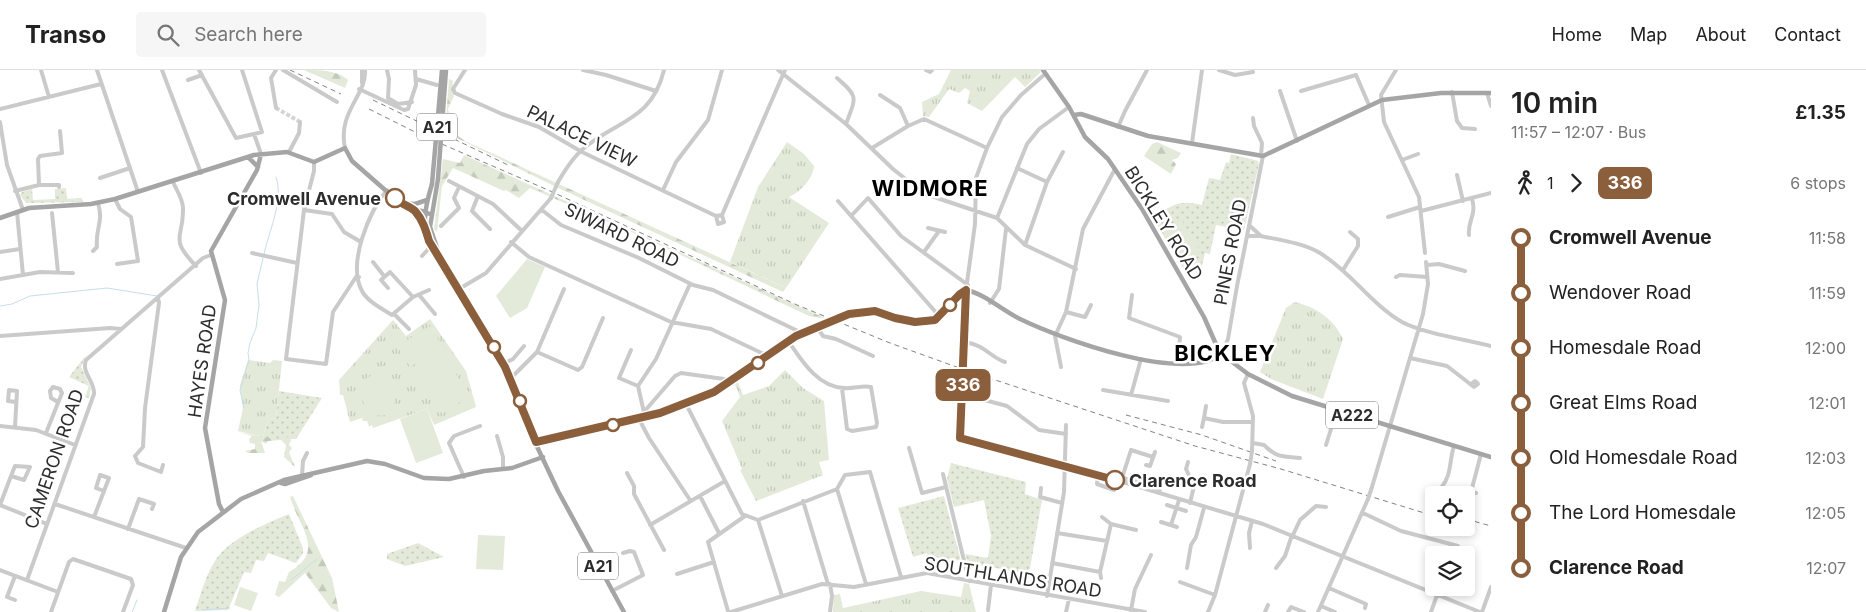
<!DOCTYPE html>
<html lang="en">
<head>
<meta charset="utf-8">
<style>
  body { margin:0; font-family:Inter,sans-serif; background:#f6f6f6; color:#222; height:100vh; display:flex; flex-direction:column; font-size:19px; white-space:nowrap }
  * { box-sizing:border-box; margin:0 }
  p { font-size:16px; color:#767676 }
  .icon { flex:none; width:28px; height:28px; fill:none; stroke:currentColor; stroke-width:2; stroke-linecap:round; stroke-linejoin:round }
  .map { position:relative; flex:1; overflow:hidden }
  .details { display:flex; flex-direction:column; background:#fff; width:375px }
  .details>* { flex:none }
  .badge { padding:0 10px; border-radius:8px; font-size:18px; line-height:32px }
  .fabs { position:absolute; left:1425px; top:416px; display:grid; gap:10px }
  .fabs a { display:grid; place-items:center; width:50px; height:50px; border-radius:5px; background:#fff; box-shadow:0 2px 8px #0003; font-size:25px }
  .map>.badge { position:absolute; translate:-50% -50%; box-shadow:0 0 0 2px #fff }
  .legs { display:flex; align-items:center; gap:8px; height:55px; padding:0 20px; font-size:16px }
  .legs p { margin-inline-start:auto }
  .overview { display:flex; align-items:center; justify-content:space-between; height:85px; padding:0 20px }
  h1 { font-size:28px; font-weight:600; line-height:38px }
  ul { padding:0 20px; list-style:none }
  li { display:flex; align-items:center; gap:18px; height:55px; font-size:19px }
  li i { display:grid; place-items:center; width:8px; height:100%; margin:0 6px; background:currentColor }
  li i::after { content:''; width:12px; height:12px; margin:-6px; border:4px solid; border-radius:50%; background:#fff }
  li p { margin-inline-start:auto }
  li:first-child i { background:linear-gradient(#0000 50%,currentColor 0) }
  li:last-child i { background:linear-gradient(currentColor 50%,#0000 0) }
  header { display:flex; align-items:center; gap:30px; box-sizing:border-box; height:70px; padding:0 25px; background:#fff; border-bottom:1px solid #e0e0e0 }
  header strong { font-size:24px }
  nav { display:flex; gap:28px; margin-inline-start:auto; font-size:18px }
  .search { width:350px; height:45px; background:#f6f6f6; display:flex; align-items:center; gap:12px; box-sizing:border-box; padding:0 18px; border-radius:5px; color:#767676; font-size:19px }
  main { display:flex; flex:1; min-height:0 }
  .map>svg:first-child { display:block }
</style>
</head>
<body>
<header>
<strong>Transo</strong>
<div class="search"><svg class="icon" aria-label="search" viewBox="0 0 24 24"><circle cx="10" cy="10" r="6"/><path d="M15 15l6 6"/></svg>Search here</div>
<nav><a>Home</a><a>Map</a><a>About</a><a>Contact</a></nav>
</header>
<main>
<div class="map">
<svg width="1491" height="542" viewBox="0 0 1491 542">
  <defs>
    <pattern id="grass-dots" width="8" height="8" patternUnits="userSpaceOnUse" patternTransform="scale(1.25)"><rect width="8" height="8" fill="#e3eada"/><path d="M2 2h.1M6 6h.1" fill="none" stroke="#c3c9bb" stroke-width="1.8" stroke-linecap="round"/></pattern>
    <pattern id="forest-firs" width="22" height="20" patternUnits="userSpaceOnUse" patternTransform="scale(1.25)"><rect width="22" height="20" fill="#e3eada"/><path d="M5 1l3.5 6h-7zM16 11l3.5 6h-7z" fill="#c3c9bb"/></pattern>
    <pattern id="park-tufts" width="24" height="20" patternUnits="userSpaceOnUse" patternTransform="scale(1.25)"><rect width="24" height="20" fill="#e3eada"/><path d="M3 7l-1-3M5 7V3M7 7l1-3M15 17l-1-3M17 17v-4M19 17l1-3" fill="none" stroke="#c3c9bb"/></pattern>
  </defs>
  <rect width="100%" height="100%" fill="#fff"/>
  <path fill="url(#grass-dots)" d="M1231,84L1258,91L1259,94L1244,160L1216,155L1210,184L1205,183L1200,203L1184,200L1153,148C1173,135 1178,129 1202,135L1209,108L1220,110L1226,92L1229,93Z
    M66,118L67,129L82,128L83,132L26,133L20,125L22,122L32,119L33,130L55,129V119Z
    M86,285L81,297L91,318L89,328L85,327L89,316L69,307Z
    M279,321L322,328L296,369H271L263,367L268,349L276,348Z
    M951,393L1026,412L1025,424L1042,430L1029,504L968,493L965,484L988,488L991,466L984,430L954,437L947,409Z
    M944,426L961,491L928,486L927,483L913,487L898,438Z
    M289,444L303,478V483L296,493L268,483L264,491L256,490L251,503L244,502L228,540L195,541C201,524 206,503 217,488C231,468 267,453 289,444Z
    M418,473L444,487L405,496L387,489V484Z"/>
  <path fill="url(#forest-firs)" d="M304,0C319,0 337,0 348,10L345,18Z
    M449,9L453,11L452,22L454,26L448,39L450,46L447,58L465,71L786,218L783,222L554,116L445,62Z
    M1157,72L1181,83L1178,88L1172,90L1176,94L1171,104L1144,86L1152,74Z
    M464,85L827,249L809,246L643,167L530,118L519,128L506,120L504,121L453,98L442,116L437,162L434,159L443,89L460,93Z
    M239,362L274,369L289,367L291,370L289,375L292,378L289,382L295,397L284,387L286,375L281,370L268,371L266,374L261,371L265,383H248L245,381L255,379V374L250,373L249,369L252,366Z
    M293,426L332,508L339,542L331,538L305,503L279,527L275,525L279,511L285,512L289,502C326,480 300,460 290,427Z"/>
  <path fill="url(#park-tufts)" d="M951,0H1039L1041,2L1025,17L1015,7L982,41L967,33L970,21L965,18L959,23L949,19L929,47L923,46L922,32L939,24Z
    M787,72L804,84L814,96C813,109 800,122 789,127L829,153L786,218L730,192L758,117Z
    M1295,232C1317,238 1333,248 1343,269L1323,329L1271,309L1260,302L1286,238Z
    M430,249L466,301L476,337L434,355L427,339L373,358L372,355L369,356L367,351H363L362,348L350,352L343,325H340L339,310L393,250L406,266Z
    M248,290L270,293L273,290L282,291L276,348L268,349L263,367L238,361L243,338L240,315Z
    M785,300L803,318L824,331L829,390L819,392L823,405L756,431L740,400L742,399L722,351L740,327L734,312L737,310L743,325L769,316Z
    M964,513L969,514L976,542H833L834,525L840,524L843,538L921,521L961,527Z"/>
  <path fill="#e3eada" d="M1181,149L1201,182L1182,193L1162,160Z
    M527,189L545,197L527,238L510,248L496,226Z
    M430,256L443,277L410,297L397,276Z
    M445,285L469,327L441,343L417,301Z
    M372,305C387,306 399,324 393,338C380,356 365,338 359,324L361,312Z
    M427,339L443,383L416,393L400,349Z
    M478,465L505,466L503,500L476,499Z
    M240,517L258,523L251,541L234,535Z"/>
  <g fill="none" stroke-linecap="round" stroke-linejoin="round">
    <path stroke="#c7dee9" stroke-width="1" d="M264,184C269,161 284,130 276,107
      M0,236L12,234L30,226L107,218L157,226
      M244,338L240,320L249,290L248,283L250,273L256,258L259,235L257,214L263,188
      M291,510L317,489
      M202,540L230,538
      M132,542L137,530"/>
    <path stroke="#d5d5d5" stroke-width="4" stroke-dasharray="4 2" stroke-linecap="butt" d="M276,38L300,52"/>
    <path stroke="#cacaca" stroke-width="4" d="M41,0L49,27
      M97,0L138,122
      M162,0L201,103
      M199,0L236,68L254,64L261,84
      M242,0L262,62L254,64
      M276,0L271,8L276,38
      M283,0L337,32
      M387,0L389,9L388,28L398,34L412,32
      M465,0L453,19L455,23L502,44L539,57L582,82L716,146L722,145
      M583,0L606,5L656,21
      M778,0L846,54L893,99L918,119L931,126L997,148L1025,175L1076,199
      M926,0L930,2L932,0
      M1219,0L1235,5L1253,2
      M1396,0L1381,25L1384,52L1419,127L1425,183
      M837,8C859,27 856,27 846,54
      M416,9L437,15
      M188,10L202,5
      M362,13V0
      M359,19L404,40L408,39
      M1280,21L1297,71
      M1301,21L1356,5L1369,35
      M1452,22L1457,51L1462,58L1475,59
      M1487,23L1491,36
      M880,25L900,38L908,56
      M0,39L101,14
      M408,39L416,15L415,0
      M1253,48L1254,56L1262,73L1261,86
      M0,52L7,95L23,140
      M1118,57L1125,41L1147,0
      M1192,73L1202,0
      M345,78C337,42 367,25 365,0
      M872,78L908,56L924,49L987,78
      M289,82L299,63L300,52
      M1402,90L1418,84
      M314,92V101L304,140L286,289L326,294L333,242L356,207H359
      M1017,98L1047,112L1025,175
      M1457,105L1463,131
      M100,108L130,98
      M449,111L493,134L522,161
      M173,112C176,119 183,129 183,138C184,169 168,167 196,196
      M558,112C565,100 573,87 584,78C618,50 652,50 664,0
      M1047,112L1063,82
      M39,115L38,89L40,86L62,83L60,61
      M387,120C369,141 347,194 362,221C367,231 382,239 392,245L413,227L429,220
      M663,120L676,92L708,50L722,0
      M15,121L39,115H59V117
      M478,126L472,141L490,159
      M115,129L120,139L131,147L138,191L117,194
      M838,131L940,247
      M304,140L332,144L344,162L361,172
      M542,140L561,155L639,188L693,215L713,220L802,263
      M1421,141L1491,123
      M17,142L23,205
      M52,143L58,202
      M716,146L718,154L724,152L722,145L785,0
      M851,146L868,128L901,166L968,215
      M1388,147L1420,137
      M997,148L1027,74L1039,59L1069,37
      M441,156L459,138L454,128L459,117
      M928,158L945,162
      M1469,165C1467,152 1477,145 1472,129
      M1247,166H1261L1249,155
      M1261,166C1280,170 1303,173 1320,183C1351,202 1371,234 1402,252C1422,263 1468,270 1491,276
      M511,172L529,187L671,252L711,259L768,286
      M93,181L97,177C95,158 104,153 98,133
      M0,182L20,179
      M924,182L939,161
      M252,183L297,193
      M422,186L432,175
      M373,192L384,206
      M1427,195L1439,194L1465,201
      M1343,200L1358,176V169L1350,162
      M1396,207L1400,205L1427,207
      M0,209L40,202L73,203
      M388,218L381,210L390,202L413,227
      M459,219L486,203L551,128
      M1132,225L1129,248L1180,267L1178,293
      M420,226L435,244
      M158,228L159,233L145,338L143,377L135,386L138,393L161,402L163,395
      M990,233L999,219L1006,159
      M1066,242L1085,247L1091,235
      M394,244L409,259
      M816,256L823,266L836,269L873,286
      M0,266L110,258L121,259
      M789,272C802,291 818,317 844,318C853,319 863,315 871,317L877,353L876,357L852,361L847,359L842,318
      M965,272C985,275 990,287 1005,292
      M631,280L619,308L638,316
      M537,282L578,300L582,297L603,248
      M1222,283L1228,269L1237,216L1263,86
      M1410,288L1447,296L1474,317L1478,314L1475,311L1471,314
      M964,293L966,220L975,154L976,108L987,78L1002,47L1021,25L1045,4
      M503,294L513,289L524,276
      M1061,297L1055,266L1066,242L1083,159L1115,99
      M964,302L961,370L1076,398L1263,454L1480,542
      M1248,304L1244,313L1253,346L1252,381
      M510,309L537,282L564,219
      M1103,320L1168,331
      M962,324L1007,336L1039,360L1066,364
      M1131,325L1141,289
      M686,334L742,444L758,450
      M1206,336L1204,348L1223,352H1253
      M643,343L675,306L681,303L724,309L729,312
      M645,347L638,316L656,289L690,214
      M639,349L649,368L690,430
      M0,356L36,360L75,375
      M15,357L17,321L9,320L8,331L16,332
      M1202,357L1204,348
      M46,363L62,323L60,319L53,317L50,321L51,328L58,332
      M497,366L503,387V399
      M1253,373L1264,375C1277,388 1282,386 1300,388
      M1326,375L1337,340
      M909,378L922,423L946,417
      M1188,392L1186,399L1194,416L1190,433
      M1146,395L1150,396L1155,382
      M627,403L634,416V424L664,480
      M943,404L969,511
      M302,405L303,391L307,383
      M1098,405L1097,414L1114,420
      M464,407L449,373L454,366L480,356
      M1107,408L1110,404L1160,419L1159,423
      M1122,408L1131,380L1153,387
      M1372,417L1423,244L1428,214L1426,192
      M1041,418L1040,427L1062,433
      M837,419L866,514
      M1476,423L1471,422L1481,384
      M1449,425L1443,423L1441,418C1452,405 1449,391 1454,376
      M700,426L719,463
      M803,431L828,514
      M55,434L186,478
      M0,435L11,406L24,410L30,397L15,396L11,406
      M0,435L47,454
      M1167,435L1186,441
      M1363,443L1401,461L1458,476
      M94,447L104,421L96,418L100,405L109,408L104,421
      M1102,447L1111,454
      M758,450L837,419L845,405L870,402L901,507
      M758,450L782,526
      M1161,452L1177,457
      M650,455L725,411
      M1171,455L1179,430
      M128,459L139,429L154,434L152,439
      M1057,463L1107,471
      M1293,465L1300,450L1316,436L1326,437
      M1250,478L1249,463L1252,451
      M1052,493L1100,502
      M1187,498L1191,475L1196,467L1204,438
      M1276,498L1285,486L1292,465
      M0,500L58,522
      M677,504L714,492
      M15,506L7,527L15,530
      M1101,508L1100,502L1111,454L1136,460
      M27,510L94,324C95,311 81,303 86,290L203,188L211,185
      M1180,512L1215,525
      M1329,518L1366,534L1365,538
      M612,521L643,505L634,482L630,481L623,483
      M1047,526L1064,422L1066,355
      M1321,536L1335,542
      M988,540L991,515
      M1131,540L1135,519L1151,485
      M728,541L708,472L745,446
      M51,542L69,492L73,489L131,509L133,515L123,542
      M731,542L822,514L854,517L927,503L1145,542
      M830,542L832,526L830,514
      M1066,542L1069,529
      M1208,542L1215,525L1250,394
      M1265,542L1268,535
      M1288,542L1291,537L1304,542
      M1318,542L1368,429
      M1431,542L1437,525
      M1482,542L1491,517"/>
    <path stroke="#a5a5a5" stroke-width="4.5" d="M1043,0L1069,37L1085,67L1108,89L1142,139L1204,247L1215,272L1227,288L1248,304L1292,326L1491,387
      M1074,45L1081,44L1148,66L1263,86L1382,30L1441,23H1491
      M248,87L258,97
      M438,109L430,157L439,184L506,300L533,368L558,421L624,542
      M432,114C425,137 419,160 436,181
      M401,133L415,134L427,130
      M414,140L424,155
      M0,148L29,138L91,134L115,129L254,85L287,82L314,92L345,78L352,91L400,133L430,144
      M536,372L665,342L714,322L801,264L849,244L875,241L895,249L915,252L935,250L966,220C985,224 1003,241 1020,249C1059,268 1186,315 1222,283
      M281,413L285,414L311,405
      M223,442L219,434L205,358L225,230L211,181L257,100L261,84
      M164,542L181,487L198,462L241,429L284,410L367,391L385,394L424,408L449,409L484,401L512,398L543,387"/>
    <path stroke="#828282" stroke-width="1" stroke-dasharray="5 4" stroke-linecap="butt" d="M290,0L341,24
      M373,30L508,95
      M369,39L421,65L548,120L797,235L890,273L965,300L1195,376L1281,399L1434,446
      M1126,345L1202,365L1276,391
      M1466,449L1491,456"/>
    <path stroke="#cacaca" stroke-width="4" d="M551,128L558,112
      M1250,394L1252,381
      M1368,429L1372,417"/>
    <path stroke="#a5a5a5" stroke-width="4.5" d="M438,109L446,0
      M432,114L442,0"/>
  </g>
  <g fill="none" stroke-linecap="round" stroke-linejoin="round">
    <defs>
      <path id="line-1" d="M395,128C400,134 410,136 415,141C423,150 426,161 429,171L505,297L536,372L660,343L714,322L796,266L849,244L875,241L895,248L915,252L935,250L960,224L966,220L960,368L1115,410"/>
    </defs>
    <use href="#line-1" stroke="#fff" stroke-width="11"/>
    <use href="#line-1" stroke="#8b5e3c" stroke-width="8"/>
  </g>
  <g fill="#fff" stroke="#8b5e3c" stroke-width="2.5">
    <circle cx="395" cy="128" r="9"/>
    <circle cx="950" cy="235" r="6"/>
    <circle cx="494" cy="277" r="6"/>
    <circle cx="758" cy="293" r="6"/>
    <circle cx="520" cy="331" r="6"/>
    <circle cx="613" cy="355" r="6"/>
    <circle cx="1115" cy="410" r="9"/>
  </g>
  <g text-anchor="middle" dominant-baseline="central" stroke-width="5" stroke-linejoin="round" paint-order="stroke">
    <g fill="#fff" stroke="#6c6c6c" stroke-width="1">
      <rect x="417" y="43.5" width="40" height="27" rx="4"/>
      <rect x="1326" y="331.5" width="52" height="27" rx="4"/>
      <rect x="578" y="482.5" width="40" height="27" rx="4"/>
    </g>
    <g font-size="16" font-weight="bold" fill="#2d2d2d">
      <text x="437" y="57">A21</text>
      <text x="1352" y="345">A222</text>
      <text x="598" y="496">A21</text>
    </g>
    <g font-size="18" fill="#2d2d2d" stroke="#fff">
      <text transform="translate(582 66) rotate(26)">PALACE VIEW</text>
      <text transform="translate(1164 153) rotate(58)">BICKLEY ROAD</text>
      <text transform="translate(622 165) rotate(26)">SIWARD ROAD</text>
      <text transform="translate(1230 182) rotate(-79)">PINES ROAD</text>
      <text transform="translate(202 291) rotate(-82)">HAYES ROAD</text>
      <text transform="translate(54 389) rotate(-71)">CAMERON ROAD</text>
      <text transform="translate(1013 507) rotate(9)">SOUTHLANDS ROAD</text>
    </g>
    <g font-size="18" font-weight="bold" fill="#2d2d2d" stroke="#fff" text-anchor="end">
      <text x="381" y="128">Cromwell Avenue</text>
      <text x="1129" y="410" text-anchor="start">Clarence Road</text>
    </g>
    <g font-size="22" font-weight="bold" letter-spacing="1" fill="#000" stroke="#fff">
      <text x="930" y="118">WIDMORE</text>
      <text x="1225" y="283">BICKLEY</text>
    </g>
  </g>
</svg>
<div class="fabs">
<a><svg class="icon" aria-label="locate" viewBox="0 0 24 24"><circle cx="12" cy="12" r="6"/><path d="M12 2v4M12 18v4M2 12h4M18 12h4"/></svg></a>
<a><svg class="icon" aria-label="layers" viewBox="0 0 24 24"><path d="M12 4l9 5-9 5-9-5zM3 14l9 5 9-5"/></svg></a>
</div>
<b class="badge" style="left:963px;top:315px;background:#8b5e3c;color:#fff">336</b>
</div>
<section class="details">
<div class="overview"><div><h1>10 min</h1><p>11:57 – 12:07 · Bus</p></div><b>£1.35</b></div>
<div class="legs"><svg class="icon" aria-label="walk" viewBox="0 0 24 24"><circle cx="13" cy="4" r="2"/><path d="M13 8l-2 6 4 7M11 14l-3 7M7 12l3-4h3l4 4"/></svg>1<svg class="icon" aria-label="forward" viewBox="0 0 24 24"><path d="M9 5l7 7-7 7"/></svg><b class="badge" style="background:#8b5e3c;color:#fff">336</b><p>6 stops</p></div>
<ul>
<li><i style="color:#8b5e3c"></i><b>Cromwell Avenue</b><p>11:58</p></li>
<li><i style="color:#8b5e3c"></i><span>Wendover Road</span><p>11:59</p></li>
<li><i style="color:#8b5e3c"></i><span>Homesdale Road</span><p>12:00</p></li>
<li><i style="color:#8b5e3c"></i><span>Great Elms Road</span><p>12:01</p></li>
<li><i style="color:#8b5e3c"></i><span>Old Homesdale Road</span><p>12:03</p></li>
<li><i style="color:#8b5e3c"></i><span>The Lord Homesdale</span><p>12:05</p></li>
<li><i style="color:#8b5e3c"></i><b>Clarence Road</b><p>12:07</p></li>
</ul>
</section>
</main>
</body>
</html>
